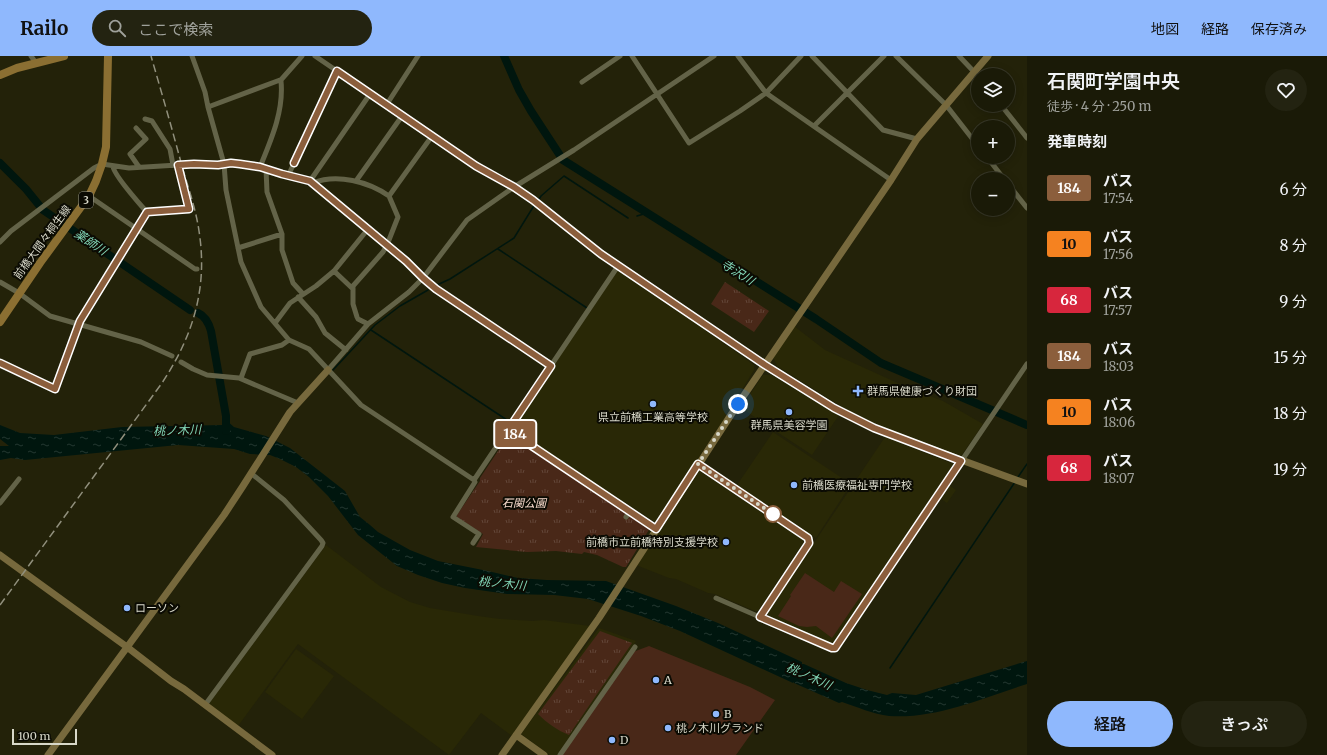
<!DOCTYPE html>
<html lang="ja">
<head>
<meta charset="utf-8">
<style>
  body { margin:0; font-family:Merriweather,"Noto Sans JP",serif; background:#232311; color:#f1f3f6; height:100vh; display:flex; flex-direction:column; font-size:15px; white-space:nowrap }
  * { box-sizing:border-box; margin:0 }
  p { font-size:13px; color:#9fa19b }
  .icon { flex:none; width:22px; height:22px; fill:none; stroke:currentColor; stroke-width:2; stroke-linecap:round; stroke-linejoin:round }
  .map { position:relative; flex:1; overflow:hidden }
  .panel { display:flex; flex-direction:column; background:#1a1a07; width:300px }
  .panel>* { flex:none }
  .badge { padding:0 8px; border-radius:3px; font-size:14px; line-height:26px }
  .tools { position:absolute; left:971px; top:12px; display:grid; gap:8px }
  .tools a { display:grid; place-items:center; width:44px; height:44px; border-radius:50%; background:#1a1a07; box-shadow:0 2px 10px #0003,0 0 0 1px #383828; font-size:20px }
  .scale { position:absolute; left:12px; bottom:10px; width:65px; box-sizing:border-box; padding-left:4px; border:2px solid #d8d8c9; border-top:0; font-size:11px; line-height:14px; white-space:nowrap; color:#d8d8c9; -webkit-text-stroke:3px #0b0b03; paint-order:stroke }
  .you { position:absolute; width:20px; height:20px; margin:-10px; border:3px solid #fff; border-radius:50%; background:#1a73e8; box-shadow:0 0 0 6px #1a73e833 }
  .map>.badge { position:absolute; translate:-50% -50%; box-shadow:0 0 0 2px #fff }
  h2 { padding:0 20px; font-size:15px; line-height:36px }
  .round { display:grid; place-items:center; flex:none; width:42px; height:42px; border-radius:21px; background:#232311 }
  .head { display:flex; align-items:center; justify-content:space-between; height:68px; padding:0 20px }
  h1 { font-size:19px; font-weight:600; line-height:30px }
  .cta { display:flex; gap:8px; margin-top:auto; padding:8px 20px }
  .cta a { flex:1; height:46px; border-radius:24px; background:#8fb8fd; color:#111; font-size:16px; font-weight:600; line-height:46px; text-align:center }
  .cta a+a { background:#232311; color:#f1f3f6 }
  ul { padding:0; list-style:none }
  li { display:flex; align-items:center; gap:12px; height:56px; padding:0 20px }
  li div { flex:1 }
  li b { display:block; font-size:15px }
  li em { font-style:normal }
  li .badge { min-width:44px; font-weight:700; text-align:center }
  header { display:flex; align-items:center; gap:24px; box-sizing:border-box; height:56px; padding:0 20px; background:#8fb8fd; color:#111 }
  header strong { font-size:19px }
  nav { display:flex; gap:22px; margin-inline-start:auto; font-size:14px }
  .search { width:280px; height:36px; background:#232311; display:flex; align-items:center; gap:10px; box-sizing:border-box; padding:0 14px; border-radius:22px; color:#9fa19b; font-size:15px }
  main { display:flex; flex:1; min-height:0 }
  .map>svg:first-child { display:block }
</style>
</head>
<body>
<header>
<strong>Railo</strong>
<div class="search"><svg class="icon" aria-label="search" viewBox="0 0 24 24"><circle cx="10" cy="10" r="6"/><path d="M15 15l6 6"/></svg>ここで検索</div>
<nav><a>地図</a><a>経路</a><a>保存済み</a></nav>
</header>
<main>
<div class="map">
<svg width="1027" height="699" viewBox="0 0 1027 699">
  <defs>
    <pattern id="grass-tufts" width="24" height="20" patternUnits="userSpaceOnUse"><rect width="24" height="20" fill="#492818"/><path d="M3 7l-1-3M5 7V3M7 7l1-3M15 17l-1-3M17 17v-4M19 17l1-3" fill="none" stroke="#624638"/></pattern>
    <pattern id="water-ripples" width="26" height="14" patternUnits="userSpaceOnUse"><rect width="26" height="14" fill="#00160e"/><path d="M2 4q2-2 4 0t4 0M15 11q2-2 4 0t4 0" fill="none" stroke="#243730"/></pattern>
  </defs>
  <rect width="100%" height="100%" fill="#232209"/>
  <path fill="#292806" d="M617,215H618L698,269L754,309V314L721,368L655,466L514,374L512,371Z
    M794,270L825,294L902,329L901,335L908,339L911,333L943,345L983,368L961,400L890,375L847,354L777,310L773,301Z
    M763,319H771L839,359L812,399L741,352Z
    M773,376L851,428L816,482L737,429Z
    M885,381L953,408L952,411L834,586L832,587L769,560L767,557Z
    M696,415H700L803,484V487L758,555H755L715,538L708,537L676,523L669,522L636,509Z
    M949,429L956,434L947,447L940,442Z
    M326,489L381,531L410,546L430,552L478,560L500,563L533,565L544,564L590,570L512,680L481,657L449,699L298,588L238,670L211,651L210,646Z
    M599,572L636,585L557,699H550L521,678Z
    M296,593L334,620L302,663L265,636Z"/>
  <path fill="url(#grass-tufts)" d="M725,226L769,255L754,276L711,248Z
    M510,379L650,472L626,511H623L597,499L584,496L582,498L556,495L527,496L476,491L483,478L457,461V459L480,425V422L508,380Z
    M600,575L632,587L569,679C557,674 547,667 538,658Z"/>
  <path fill="#492818" d="M805,517L834,536L841,525L862,538L832,582L816,570L807,571L799,570L778,560L791,540L790,539Z
    M649,590L750,631L775,644L736,699H561L633,596Z"/>
  <path fill="url(#water-ripples)" d="M226,364L234,371L266,380L290,392L345,435L360,461L370,469L378,476L410,494L438,505L488,515L518,522L547,524L606,525L676,550L718,567L802,606V608H804L846,627L867,634L887,639L892,637L916,639L1027,605V628C982,642 937,663 889,660C873,658 857,651 842,646L839,647L794,627V626L793,627L680,575L641,560L588,543L554,539L507,538L465,532L442,527L418,519L397,510L358,479L328,440L309,421L296,411L280,403L270,399L250,398L234,393L178,389L25,404L11,402L0,404V390H9L0,383V369L20,377L54,379L122,371L223,369Z"/>
  <g fill="none" stroke-linecap="round" stroke-linejoin="round">
    <path stroke="#00160e" stroke-width="1.5" d="M538,145L541,140L564,120L628,162
      M637,160L647,157
      M498,193L587,252
      M437,229L450,223L514,182L535,148
      M371,274L510,366
      M333,314L375,269L400,250L428,234
      M1018,421L1027,408
      M890,612L1015,426"/>
    <path stroke="#00160e" stroke-width="8" d="M504,0L519,34L531,55L563,104L816,263L881,307L1027,369
      M0,107L26,133L43,154L190,254
      M198,257C205,260 209,268 211,275L226,360V375"/>
    <path stroke="#636348" stroke-width="5" d="M31,0L36,7
      M192,0L205,36L208,51L224,108L226,134L241,206L261,251L289,284L309,293L361,349L474,424
      M315,0L476,110L494,120
      M632,0L689,87L740,55L766,37L801,0
      M738,0L766,37L891,124
      M812,0L883,74L917,83
      M896,0L946,49L978,90
      M959,0L978,20
      M280,25L302,0
      M582,26L620,0
      M387,48L418,0
      M1001,49L1027,82
      M208,51L280,24L281,25C284,55 271,84 260,111
      M145,63L152,65L170,93L173,109
      M814,70L884,0
      M136,72L146,83L130,98L139,111
      M987,101L1004,123
      M113,110C113,118 138,146 145,154L148,157L189,153L178,109
      M266,113L267,136L282,178V194L293,227L303,238
      M288,120L337,15
      M310,125L370,38
      M356,125L402,60
      M313,127C337,117 369,126 389,140L398,161L387,189L383,196L353,230V248L357,261L358,263L368,268
      M1008,128L1027,152
      M89,140L195,213H197
      M389,140L432,80
      M0,186L11,175L94,112L102,108L129,112L194,108L218,109L231,107L260,111L282,118L310,125L406,205L423,222L435,233L551,310
      M238,192L282,178
      M334,215L353,233
      M0,226L19,237L50,260L141,286L172,300
      M298,241L316,261L325,277L346,294
      M275,267L290,247L316,230L334,215L368,173
      M181,306L193,313L207,319L239,322L298,347
      M0,307L55,333L80,265L147,156
      M328,314L368,268L409,236L423,222L467,164L514,131L574,94L714,0
      M241,322L250,298L282,289L289,284
      M699,408L805,480L807,482L809,487L760,561
      M0,447L19,423
      M626,461L630,455
      M473,487L479,478L453,461L475,426L474,424L618,210
      M716,542L831,592L834,593L835,592L1027,308
      M205,649L322,490L323,487L321,484L284,444L252,418
      M560,699L635,591"/>
    <path stroke="#77693d" stroke-width="7" d="M494,120L533,144L601,198L765,309L834,352L874,372L1027,428
      M508,374L656,473
      M0,499L127,591L171,625L184,633L272,699
      M516,679L544,699
      M48,699L224,459L243,430L290,356L328,314
      M502,699L599,562L738,348L891,124L917,83L988,0"/>
    <path stroke="#8b6f32" stroke-width="8" d="M0,19L17,12L64,0
      M0,266L40,207L89,140L96,125L102,108L106,91L108,0"/>
    <path stroke="#91907d" stroke-width="1.5" stroke-dasharray="8 4" stroke-linecap="butt" d="M0,549L162,327C193,280 208,232 199,175C196,154 189,134 183,114C173,76 162,38 151,0"/>
  </g>
  <g fill="none" stroke-linecap="round" stroke-linejoin="round">
    <defs>
      <path id="line" d="M0,307L55,333L80,265L147,156L189,153L178,109L194,108L218,109L231,107L240,108L260,111L282,118L310,125L406,205L423,222L436,233L551,310L508,374L656,473L698,408L805,480L808,482L809,487L760,561L832,592H835L961,405L874,372L834,352L765,309L601,198L533,144L514,131L476,110L337,15L294,107"/>
    </defs>
    <use href="#line" stroke="#fff" stroke-width="9"/>
    <use href="#line" stroke="#8b5e3c" stroke-width="6"/>
    <path stroke="#d8d8c9" stroke-width="4" stroke-dasharray="0 7.2" d="M738,348L698,408L773,458"/>
  </g>
  <g fill="#8fb8fd" stroke="#0b0b03" stroke-width="1.5">
    <path d="M856 329h4v4h4v4h-4v4h-4v-4h-4v-4h4z"/>
    <circle cx="653" cy="348" r="4"/>
    <circle cx="789" cy="356" r="4"/>
    <circle cx="794" cy="429" r="4"/>
    <circle cx="726" cy="486" r="4"/>
    <circle cx="127" cy="552" r="4"/>
    <circle cx="656" cy="624" r="4"/>
    <circle cx="716" cy="658" r="4"/>
    <circle cx="668" cy="672" r="4"/>
    <circle cx="612" cy="684" r="4"/>
  </g>
  <circle fill="#fff" stroke="#8b5e3c" stroke-width="2" cx="773" cy="458" r="8"/>
  <g text-anchor="middle" dominant-baseline="central" stroke-width="4" stroke-linejoin="round" paint-order="stroke">
    <rect fill="#0b0b03" stroke="#9a9a8e" stroke-width="1" x="79" y="136" width="14" height="16" rx="3"/>
    <g font-size="10" font-weight="bold" fill="#d8d8c9">
      <text x="86" y="144">3</text>
    </g>
    <g font-size="11" fill="#d8d8c9" stroke="#0b0b03">
      <text transform="translate(42 186) rotate(-54)">前橋大間々桐生線</text>
    </g>
    <g font-size="11" fill="#d8d8c9" stroke="#0b0b03" text-anchor="start">
      <text x="867" y="335">群馬県健康づくり財団</text>
      <text x="653" y="361" text-anchor="middle">県立前橋工業高等学校</text>
      <text x="789" y="369" text-anchor="middle">群馬県美容学園</text>
      <text x="802" y="429">前橋医療福祉専門学校</text>
      <text x="718" y="486" text-anchor="end">前橋市立前橋特別支援学校</text>
      <text x="135" y="552">ローソン</text>
      <text x="664" y="624">A</text>
      <text x="724" y="658">B</text>
      <text x="676" y="672">桃ノ木川グランド</text>
      <text x="620" y="684">D</text>
    </g>
    <g font-size="11" font-style="italic" fill="#f9dcce" stroke="#0b0b03">
      <text x="524" y="447">石関公園</text>
    </g>
    <g font-size="12" font-style="italic" fill="#82d6b7" stroke="#0b0b03">
      <text transform="translate(91 186) rotate(34)">薬師川</text>
      <text transform="translate(738 216) rotate(32)">寺沢川</text>
      <text transform="translate(177 374) rotate(-2)">桃ノ木川</text>
      <text transform="translate(502 527) rotate(6)">桃ノ木川</text>
      <text transform="translate(809 620) rotate(24)">桃ノ木川</text>
    </g>
  </g>
</svg>
<div class="tools">
<a><svg class="icon" aria-label="layers" viewBox="0 0 24 24"><path d="M12 4l9 5-9 5-9-5zM3 14l9 5 9-5"/></svg></a>
<a>+</a>
<a>−</a>
</div>
<div class="scale">100 m</div>
<div class="you" style="left:738px;top:348px"></div>
<b class="badge" style="left:515px;top:378px;background:#8b5e3c;color:#fff">184</b>
</div>
<section class="panel">
<div class="head"><div><h1>石関町学園中央</h1><p>徒歩 · 4 分 · 250 m</p></div><a class="round"><svg class="icon" aria-label="heart" viewBox="0 0 24 24"><path d="M12 20l-8-8c-3-5 5-10 8-4 3-6 11-1 8 4z"/></svg></a></div>
<h2>発車時刻</h2>
<ul>
<li><span class="badge" style="background:#8b5e3c;color:#fff">184</span><div><b>バス</b><p>17:54</p></div><em>6 分</em></li>
<li><span class="badge" style="background:#f58220;color:#111">10</span><div><b>バス</b><p>17:56</p></div><em>8 分</em></li>
<li><span class="badge" style="background:#d7263d;color:#fff">68</span><div><b>バス</b><p>17:57</p></div><em>9 分</em></li>
<li><span class="badge" style="background:#8b5e3c;color:#fff">184</span><div><b>バス</b><p>18:03</p></div><em>15 分</em></li>
<li><span class="badge" style="background:#f58220;color:#111">10</span><div><b>バス</b><p>18:06</p></div><em>18 分</em></li>
<li><span class="badge" style="background:#d7263d;color:#fff">68</span><div><b>バス</b><p>18:07</p></div><em>19 分</em></li>
</ul>
<div class="cta"><a>経路</a><a>きっぷ</a></div>
</section>
</main>
</body>
</html>
